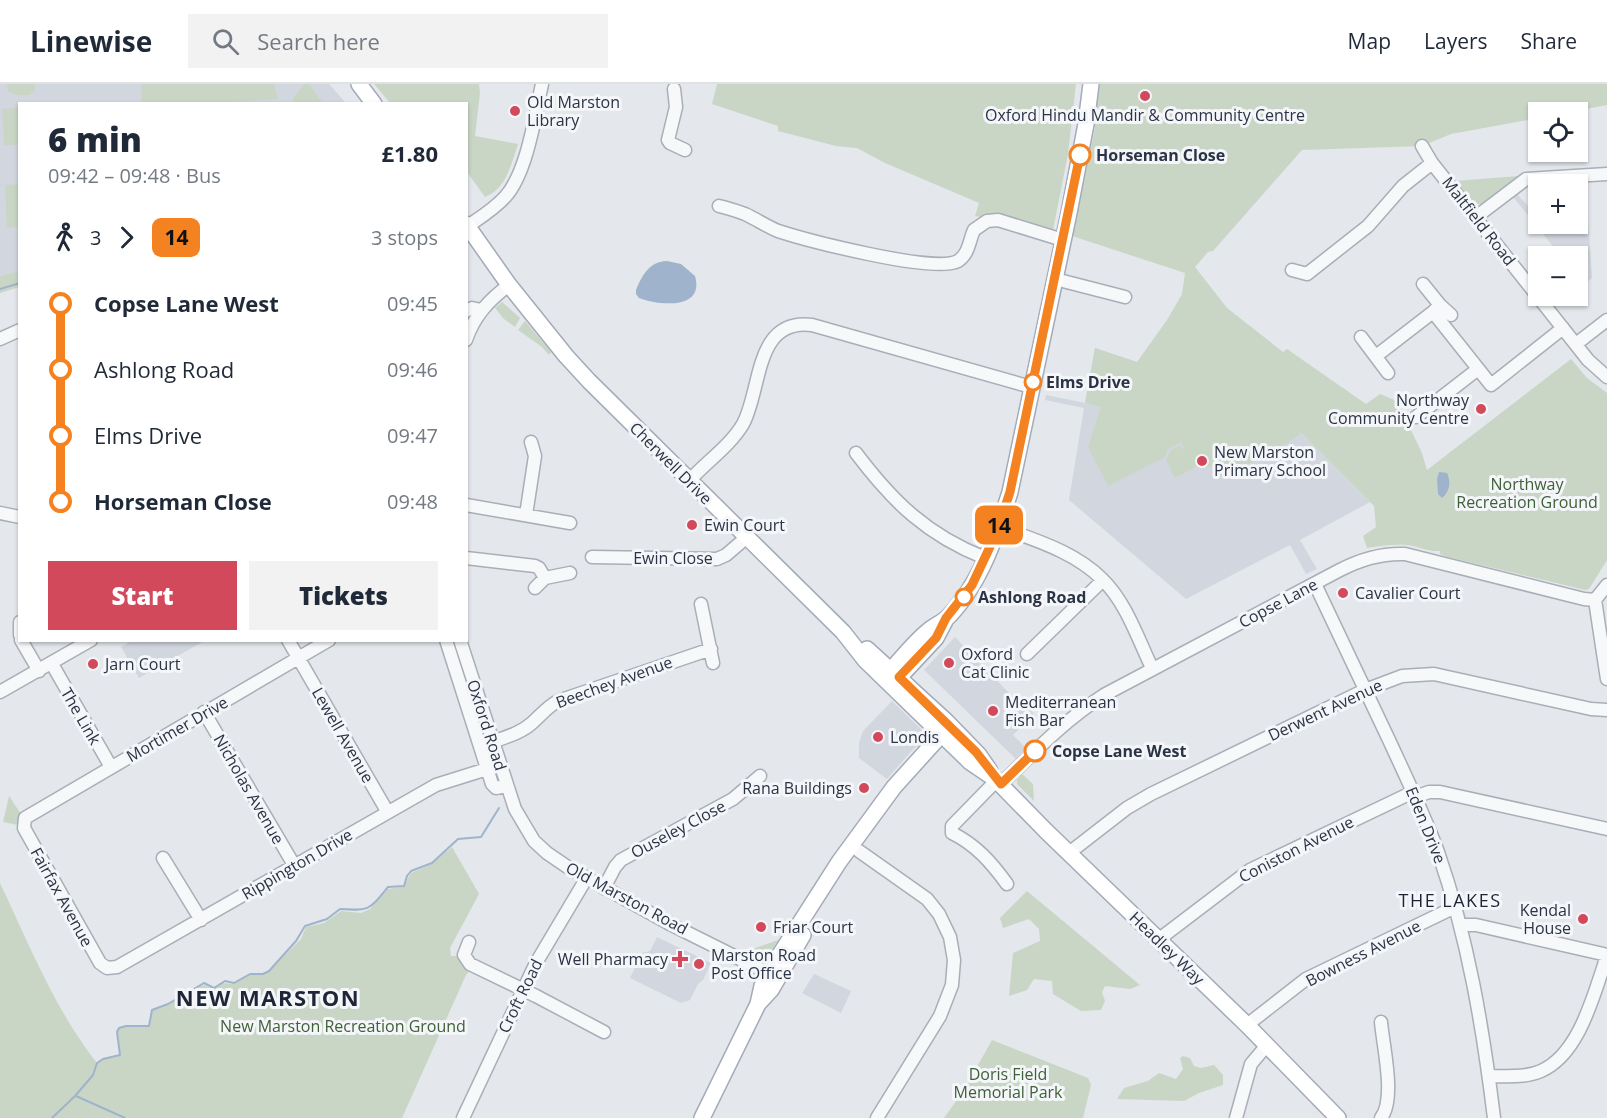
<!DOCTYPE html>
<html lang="en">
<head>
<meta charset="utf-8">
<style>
  body { margin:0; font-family:"Open Sans",sans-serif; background:#f2f2f3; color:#1f2937; height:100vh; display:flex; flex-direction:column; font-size:22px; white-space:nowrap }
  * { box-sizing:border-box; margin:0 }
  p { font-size:20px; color:#747a83 }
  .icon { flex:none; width:33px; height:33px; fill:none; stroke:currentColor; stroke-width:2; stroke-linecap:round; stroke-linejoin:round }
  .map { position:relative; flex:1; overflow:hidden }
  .sheet { position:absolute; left:18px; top:18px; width:450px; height:540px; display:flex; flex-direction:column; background:#fff; border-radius:0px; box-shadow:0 2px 4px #0004 }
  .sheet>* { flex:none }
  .badge { padding:0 12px; border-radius:9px; font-size:21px; line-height:39px }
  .tools { position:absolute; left:1528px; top:18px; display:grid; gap:12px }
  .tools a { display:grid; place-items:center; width:60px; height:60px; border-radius:0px; background:#fff; box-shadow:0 2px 4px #0004; font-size:30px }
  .map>.badge { position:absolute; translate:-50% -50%; box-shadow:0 0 0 3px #fff }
  .legs { display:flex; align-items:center; gap:9px; height:66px; padding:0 30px; font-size:20px }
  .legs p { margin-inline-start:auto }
  .overview { display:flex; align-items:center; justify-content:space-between; height:102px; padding:0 30px }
  h1 { font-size:33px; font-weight:800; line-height:45px }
  .primary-button { display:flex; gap:12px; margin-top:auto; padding:12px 30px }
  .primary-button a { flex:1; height:69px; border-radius:0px; background:#d1495b; color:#fff; font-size:24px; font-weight:800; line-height:69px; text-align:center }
  .primary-button a+a { background:#f2f2f3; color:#1f2937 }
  ul { padding:0 30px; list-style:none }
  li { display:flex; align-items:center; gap:21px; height:66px; font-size:22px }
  li i { display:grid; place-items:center; width:9px; height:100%; margin:0 8px; background:currentColor }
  li i::after { content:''; width:15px; height:15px; margin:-8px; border:4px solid; border-radius:50%; background:#fff }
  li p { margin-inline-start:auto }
  li:first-child i { background:linear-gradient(#0000 50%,currentColor 0) }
  li:last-child i { background:linear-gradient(currentColor 50%,#0000 0) }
  header { display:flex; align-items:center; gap:36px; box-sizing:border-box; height:84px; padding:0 30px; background:#fff; border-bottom:2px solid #e0e1e3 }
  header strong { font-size:28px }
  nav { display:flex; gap:33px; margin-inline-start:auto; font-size:21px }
  .search { width:420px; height:54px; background:#f2f2f3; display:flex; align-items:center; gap:15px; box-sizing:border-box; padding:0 21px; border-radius:0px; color:#747a83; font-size:22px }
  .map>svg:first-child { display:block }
</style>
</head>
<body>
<header>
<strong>Linewise</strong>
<div class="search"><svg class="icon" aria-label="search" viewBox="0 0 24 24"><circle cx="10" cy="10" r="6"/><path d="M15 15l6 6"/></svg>Search here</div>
<nav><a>Map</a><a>Layers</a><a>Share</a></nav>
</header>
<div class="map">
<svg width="1607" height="1034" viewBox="0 0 1607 1034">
  <rect width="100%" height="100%" fill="#e4e7ec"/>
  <path fill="#d2d6de" d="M0,0H329L346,19L20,20L19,187L0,192Z
    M1517,110L1539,134V140H1578V135H1588L1592,194L1584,201L1578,194V172H1561L1513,113Z
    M1095,264L1137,278L1301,349L1370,418L1300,456L1317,485L1306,490L1290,461L1186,515L1069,416L1084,324L1045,316L1046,311L1085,319Z
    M955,553L1011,611L1026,620L1034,630L1013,651L1026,664L1016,675L924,586Z
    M133,556H204V557L139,594L121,563Z
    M892,617L924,648L925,651L919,663H915L887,695L859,674V659L863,647Z
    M657,853L711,879L703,896L698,900L690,916L681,919L630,894L642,869L650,867Z
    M814,890L851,907L841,929L802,909Z"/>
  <path fill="#c9d6c5" d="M7,0H35V5L30,11H16L8,7Z
    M141,0H274L278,15L200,20L142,19Z
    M305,0H309L323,19H294L293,14Z
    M374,0H479L480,9L475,52L518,60C511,80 507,104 485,113L467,88L466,20L390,19Z
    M717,0H1076L1068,70L1053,146L975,132L979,119L885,79L857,64L836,62L778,47V42L712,20Z
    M1097,0H1607V21L1569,28H1539V34L1451,50L1422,62L1302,66L1213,167L1208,168L1195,183L1227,224L1283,268L1287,265L1366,320L1380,310L1397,317L1422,369L1427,386L1571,275L1587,294L1607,309V476L1589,505L1585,506L1448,473L1440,470V467C1428,468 1418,462 1406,461C1393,460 1380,462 1367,464L1363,452L1376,443L1374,422L1301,349L1289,358L1240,385L1197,382L1175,394L1166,376L1170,367L1180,361L1182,365L1184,364L1181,358L1168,365L1165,373L1108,402L1088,363L1101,323L1085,319L1095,264L1137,278L1167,236L1182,210L1185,189L1072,152L1095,44V34L1093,29Z
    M19,24V61H4L2,25Z
    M1518,92L1483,120H1474L1455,97Z
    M19,100V143L7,144L5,101Z
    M19,187V203L0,209V192Z
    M502,218L520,234L515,243L504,235L495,224Z
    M525,237L551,268L549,271L542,263L518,246Z
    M1022,690L1033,700L1034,717L1017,700V696Z
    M9,712L21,730L18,741L3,738Z
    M452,763L479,810L450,864L451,872H458L472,884L466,891L402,1034H0V799C29,860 55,926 97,979L103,975L120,971L117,948L119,944L126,942H149L152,926L163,923L191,905L199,902L204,901L214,905L222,899L233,900L248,891L267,889L301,855L306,843L324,839L341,827L361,829L370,825L388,805C408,802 401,805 411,789L430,781Z
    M1027,807L1140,901L1130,905L1105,902L1102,908L1105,917L1101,926L1081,927L1053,910L1052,897L1034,895L1027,906L1009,912L1013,869L1040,857L1039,845L1029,835L1003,844L1000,834Z
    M778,856L769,871L763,872L750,869V866Z
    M992,956L1088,994L1091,1001L1083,1034H944L964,1006Z
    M1183,972L1190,974L1194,982L1201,984L1214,981L1223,991V1001L1199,1009L1184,1017L1117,1015L1124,1004L1148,997L1159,989L1176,995L1183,985L1180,974Z"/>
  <path fill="#9fb4cc" d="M667,177L681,180L695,192C705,227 657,221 639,214L636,210V206C642,191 650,177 667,177Z
    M1439,388L1447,389C1451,397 1450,408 1442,414L1438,410L1437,395Z"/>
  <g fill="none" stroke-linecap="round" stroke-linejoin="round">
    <path stroke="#9fb4cc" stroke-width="2" d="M0,205L20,199
      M76,1012L125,1034
      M52,1034L75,1012L93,991L97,979L103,975L120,971L117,948L119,944L126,942H149L152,926L168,920L204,899L214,904L225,897L234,899L250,890H263L269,887L296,857L305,842L327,835L340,825C370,827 369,826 388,803L404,802L407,792L411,787L432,779L458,755L481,753L499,724"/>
    <defs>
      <path id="minor" d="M674,5L676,23L668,56L670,59L685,66
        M1422,62L1432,79L1588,276L1607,293
        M719,122C728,124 737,127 745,130C756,135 766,142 778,147C806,156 935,190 958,177C969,170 969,157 974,146L987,137L998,136L1063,156
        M1476,133L1526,95L1607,90
        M468,142C481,133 494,125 505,113C527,89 535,32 542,0
        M1292,186L1307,190L1368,142L1403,102L1432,79
        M1055,195L1125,213
        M1423,200L1440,221L1433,228
        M1440,221L1451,231
        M466,227L472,224L481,226
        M1361,253L1388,289
        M0,255L20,246
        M466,256C474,232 489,216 509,201
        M1576,260L1607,236
        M1376,272L1433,228L1491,301L1563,244
        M1416,333L1478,285
        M856,369C893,418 927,451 985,474
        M689,397C706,378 730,362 743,340C762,305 754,234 812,241L1031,303
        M466,421L570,439
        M0,429L20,433
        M526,431L535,372L531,358
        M1016,449C1047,460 1079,472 1102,495C1126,518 1138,555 1152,584
        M592,473L717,475L726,471L747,453
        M466,474L535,482L539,484L545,494
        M1315,500C1340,552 1364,604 1389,656C1406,693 1424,730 1438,768C1468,854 1483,944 1494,1034
        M535,504L545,494L570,489
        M1595,516L1607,595
        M1595,516L1607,501
        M701,520L713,579
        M20,538V551
        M21,556L39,587
        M288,556L387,727
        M329,556L25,734L24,744L100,879L107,884L117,883L436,701L487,685
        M446,556L492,700L496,704L506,702
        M460,556L515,725L534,757L547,769L569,784L668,839L774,892
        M1027,570L1103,496
        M52,580L111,683
        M0,608L91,556
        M204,628L294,781
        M492,658C506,653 521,649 532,639C541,631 547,623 558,617L711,565
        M997,696L952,742V749C976,761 991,778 1007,800
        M1001,700C1034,668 1065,636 1104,611L1340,486C1361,475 1381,469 1405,470L1584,515L1595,516
        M1415,713L1429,708H1440L1607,745
        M859,767L927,815L939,830L950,853L954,876L952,901L940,932L877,1034
        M1069,769L1127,724L1151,710L1365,606L1402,592L1434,590L1591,625L1607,626
        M163,774L201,836
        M604,804L615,783L621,776L733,715L760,692
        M1460,841H1476L1607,871
        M1158,856L1250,786L1413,708
        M469,858L464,871L470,880L536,912L604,948
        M1247,941L1306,895L1455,823
        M1489,992C1506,992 1525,994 1541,987C1580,970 1594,909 1607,872
        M463,1034L536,879L586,795
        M1236,1034L1251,980L1267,961
        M1381,1034C1396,1015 1383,962 1381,938"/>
      <path id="major" d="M359,0L374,20
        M466,140L509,201L566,272L589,297L843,548L865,576L970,678L995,695L1046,747L1247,941L1338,1034
        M867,565L946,637L979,671L990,687
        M884,594C898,579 912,560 928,547C935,541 944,538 950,531C981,498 997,450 1010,408L1069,129L1086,40L1091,0
        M894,599L936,554L945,537
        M758,920L771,906L803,851
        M702,1034L758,920L762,902L768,889L839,778L894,703L950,641"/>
    </defs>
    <use href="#minor" stroke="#a9aeb7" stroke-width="15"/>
    <use href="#major" stroke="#a3abb8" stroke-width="18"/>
    <use href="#minor" stroke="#f7f8fa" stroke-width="12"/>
    <use href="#major" stroke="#fff" stroke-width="15"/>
  </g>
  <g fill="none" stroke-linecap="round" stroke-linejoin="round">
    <defs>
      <path id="line-1" d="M1035,667L1001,700L976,668L899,593L936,554L946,534L972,501L996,450L1010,408L1080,71"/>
    </defs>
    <use href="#line-1" stroke="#fff" stroke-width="14"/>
    <use href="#line-1" stroke="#f58220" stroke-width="9"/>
  </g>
  <g fill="#d1495b" stroke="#f4f6f9" stroke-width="2">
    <circle cx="1145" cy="12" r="6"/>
    <circle cx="515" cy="27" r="6"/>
    <circle cx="1481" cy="325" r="6"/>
    <circle cx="1202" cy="377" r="6"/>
    <circle cx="692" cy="441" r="6"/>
    <circle cx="1343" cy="509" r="6"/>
    <circle cx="949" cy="579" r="6"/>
    <circle cx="93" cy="580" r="6"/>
    <circle cx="993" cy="627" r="6"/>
    <circle cx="878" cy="653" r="6"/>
    <circle cx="864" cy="704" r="6"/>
    <circle cx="1583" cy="835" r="6"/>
    <circle cx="761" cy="843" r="6"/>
    <path d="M677 866h6v6h6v6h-6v6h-6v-6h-6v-6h6z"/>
    <circle cx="699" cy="880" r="6"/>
  </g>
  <g fill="#fff" stroke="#f58220" stroke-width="3">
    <circle cx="1080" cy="71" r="10"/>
    <circle cx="1033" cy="298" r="8"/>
    <circle cx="964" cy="513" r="8"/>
    <circle cx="1035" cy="667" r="10"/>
  </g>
  <g text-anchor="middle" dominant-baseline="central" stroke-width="6" stroke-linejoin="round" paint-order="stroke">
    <g font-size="16" fill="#2b3445" stroke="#f4f6f9" text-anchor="start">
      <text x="527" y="18">Old Marston<tspan x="527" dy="18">Library</tspan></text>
      <text x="1145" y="31" text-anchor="middle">Oxford Hindu Mandir &amp; Community Centre</text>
      <text x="1469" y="316" text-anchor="end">Northway<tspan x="1469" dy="18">Community Centre</tspan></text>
      <text x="1214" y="368">New Marston<tspan x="1214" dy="18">Primary School</tspan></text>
      <text x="704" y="441">Ewin Court</text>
      <text x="1355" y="509">Cavalier Court</text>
      <text x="961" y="570">Oxford<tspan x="961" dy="18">Cat Clinic</tspan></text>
      <text x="105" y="580">Jarn Court</text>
      <text x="1005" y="618">Mediterranean<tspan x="1005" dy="18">Fish Bar</tspan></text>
      <text x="890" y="653">Londis</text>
      <text x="852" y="704" text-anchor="end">Rana Buildings</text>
      <text x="1571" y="826" text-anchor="end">Kendal<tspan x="1571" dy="18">House</tspan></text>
      <text x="773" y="843">Friar Court</text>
      <text x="711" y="871">Marston Road<tspan x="711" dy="18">Post Office</tspan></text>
      <text x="668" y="875" text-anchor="end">Well Pharmacy</text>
    </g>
    <g font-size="16" font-weight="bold" fill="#2b3445" stroke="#f4f6f9" text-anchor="start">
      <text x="1096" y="71">Horseman Close</text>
      <text x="1046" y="298">Elms Drive</text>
      <text x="978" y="513">Ashlong Road</text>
      <text x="1052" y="667">Copse Lane West</text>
    </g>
    <g font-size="16" fill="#2b3445" stroke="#f4f6f9">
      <text transform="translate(1479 137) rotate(52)">Maltfield Road</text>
      <text transform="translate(671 379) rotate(45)">Cherwell Drive</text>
      <text x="673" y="474">Ewin Close</text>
      <text transform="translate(1278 519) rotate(-28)">Copse Lane</text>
      <text transform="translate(614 598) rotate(-20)">Beechey Avenue</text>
      <text transform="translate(1325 626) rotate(-25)">Derwent Avenue</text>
      <text transform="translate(81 632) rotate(60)">The Link</text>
      <text transform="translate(487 641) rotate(72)">Oxford Road</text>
      <text transform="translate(177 645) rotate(-30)">Mortimer Drive</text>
      <text transform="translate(343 651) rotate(60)">Lewell Avenue</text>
      <text transform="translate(249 705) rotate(60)">Nicholas Avenue</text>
      <text transform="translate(1426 741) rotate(68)">Eden Drive</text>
      <text transform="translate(678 745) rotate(-28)">Ouseley Close</text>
      <text transform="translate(1296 765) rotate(-27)">Coniston Avenue</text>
      <text transform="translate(297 780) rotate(-30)">Rippington Drive</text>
      <text transform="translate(62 813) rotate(61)">Fairfax Avenue</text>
      <text transform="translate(627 814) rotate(28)">Old Marston Road</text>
      <text transform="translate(1167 864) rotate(44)">Headley Way</text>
      <text transform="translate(1363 869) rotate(-27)">Bowness Avenue</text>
      <text transform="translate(520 912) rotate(-64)">Croft Road</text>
    </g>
    <g font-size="16" fill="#3f6138" stroke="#f4f6f9">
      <text x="1527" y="400">Northway<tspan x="1527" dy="18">Recreation Ground</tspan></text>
      <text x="343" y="942">New Marston Recreation Ground</text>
      <text x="1008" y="990">Doris Field<tspan x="1008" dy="18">Memorial Park</tspan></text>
    </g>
    <g font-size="18" letter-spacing="1.5" fill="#1d2536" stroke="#f4f6f9">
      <text x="1450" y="816">THE LAKES</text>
    </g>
    <g font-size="22" font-weight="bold" letter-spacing="1.5" fill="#1d2536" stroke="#f4f6f9">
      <text x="268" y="913">NEW MARSTON</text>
    </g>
  </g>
</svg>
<div class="tools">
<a><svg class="icon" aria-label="locate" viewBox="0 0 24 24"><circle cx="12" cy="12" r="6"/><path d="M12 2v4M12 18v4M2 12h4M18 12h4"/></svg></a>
<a>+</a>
<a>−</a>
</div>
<b class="badge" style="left:999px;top:441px;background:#f58220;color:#111">14</b>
<section class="sheet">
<div class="overview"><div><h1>6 min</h1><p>09:42 – 09:48 · Bus</p></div><b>£1.80</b></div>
<div class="legs"><svg class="icon" aria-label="walk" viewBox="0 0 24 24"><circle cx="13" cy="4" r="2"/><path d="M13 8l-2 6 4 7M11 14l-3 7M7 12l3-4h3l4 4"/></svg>3<svg class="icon" aria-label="forward" viewBox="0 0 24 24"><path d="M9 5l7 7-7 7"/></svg><b class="badge" style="background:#f58220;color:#111">14</b><p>3 stops</p></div>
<ul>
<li><i style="color:#f58220"></i><b>Copse Lane West</b><p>09:45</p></li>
<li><i style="color:#f58220"></i><span>Ashlong Road</span><p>09:46</p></li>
<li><i style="color:#f58220"></i><span>Elms Drive</span><p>09:47</p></li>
<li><i style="color:#f58220"></i><b>Horseman Close</b><p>09:48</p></li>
</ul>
<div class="primary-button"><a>Start</a><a>Tickets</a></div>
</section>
</div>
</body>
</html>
